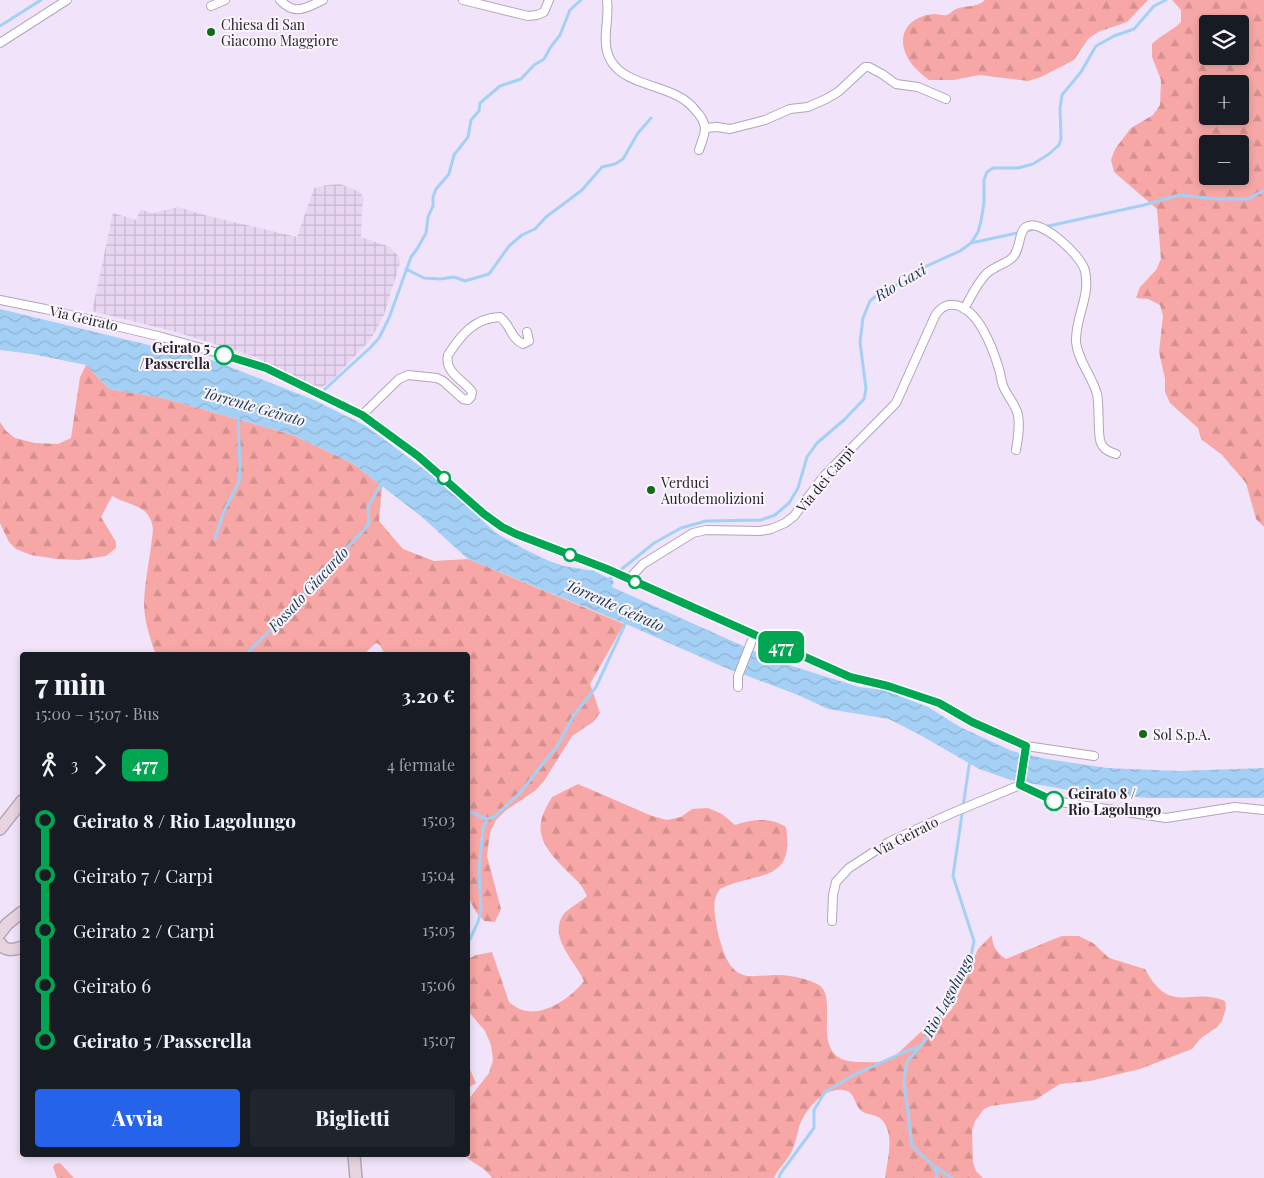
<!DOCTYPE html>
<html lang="it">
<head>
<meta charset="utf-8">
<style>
  body { margin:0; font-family:"Playfair Display",serif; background:#20242c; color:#f1f3f6; height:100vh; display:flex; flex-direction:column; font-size:19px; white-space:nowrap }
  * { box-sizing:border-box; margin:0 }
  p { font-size:16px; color:#9ea1a6 }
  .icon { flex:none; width:28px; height:28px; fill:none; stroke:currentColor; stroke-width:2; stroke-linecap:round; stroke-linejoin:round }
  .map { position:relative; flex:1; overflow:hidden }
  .side { position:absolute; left:20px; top:652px; width:450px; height:505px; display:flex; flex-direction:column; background:#171b24; border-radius:5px; box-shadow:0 2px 8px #0003 }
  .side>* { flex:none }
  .badge { padding:0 10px; border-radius:8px; font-size:18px; line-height:32px }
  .buttons { position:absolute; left:1199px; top:15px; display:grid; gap:10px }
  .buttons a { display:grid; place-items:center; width:50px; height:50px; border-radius:5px; background:#171b24; box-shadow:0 2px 8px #0003; font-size:25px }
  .map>.badge { position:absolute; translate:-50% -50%; box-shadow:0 0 0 2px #fff }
  .legs { display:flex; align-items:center; gap:8px; height:55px; padding:0 15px; font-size:16px }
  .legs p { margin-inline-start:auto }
  .summary { display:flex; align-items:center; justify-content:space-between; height:85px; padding:0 15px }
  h1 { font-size:28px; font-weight:800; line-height:38px }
  .button { display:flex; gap:10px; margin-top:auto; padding:10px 15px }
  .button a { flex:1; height:58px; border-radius:5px; background:#2563eb; color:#fff; font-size:20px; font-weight:800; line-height:58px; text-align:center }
  .button a+a { background:#20242c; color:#f1f3f6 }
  ul { padding:0 15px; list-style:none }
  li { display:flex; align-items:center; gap:18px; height:55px; font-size:19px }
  li i { display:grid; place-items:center; width:8px; height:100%; margin:0 6px; background:currentColor }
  li i::after { content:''; width:12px; height:12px; margin:-6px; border:4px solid; border-radius:50%; background:#171b24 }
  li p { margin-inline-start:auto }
  li:first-child i { background:linear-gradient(#0000 50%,currentColor 0) }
  li:last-child i { background:linear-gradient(currentColor 50%,#0000 0) }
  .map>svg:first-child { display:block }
</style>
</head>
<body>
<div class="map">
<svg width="1264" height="1178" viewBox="0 0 1264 1178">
  <defs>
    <pattern id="industrial-grid" width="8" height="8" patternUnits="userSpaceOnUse" patternTransform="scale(1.25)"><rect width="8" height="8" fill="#e7d5f1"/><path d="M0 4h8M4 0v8" fill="none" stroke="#c6b7cf"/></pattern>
    <pattern id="forest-firs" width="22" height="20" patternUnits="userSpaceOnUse" patternTransform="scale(1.25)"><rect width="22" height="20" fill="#f7a8a6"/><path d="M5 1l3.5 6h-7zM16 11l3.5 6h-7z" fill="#d4908f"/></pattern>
    <pattern id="water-waves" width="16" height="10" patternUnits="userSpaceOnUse" patternTransform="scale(1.25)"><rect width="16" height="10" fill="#a5d0f6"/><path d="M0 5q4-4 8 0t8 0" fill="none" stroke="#8eb2d3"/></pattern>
  </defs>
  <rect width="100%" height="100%" fill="#f1e4fa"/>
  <path fill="url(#industrial-grid)" d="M340,184L360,192L364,199L362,208L361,237L390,247L399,257L400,263L384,315L371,339L332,380L321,388L279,371L256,357L176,332L92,311L113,213L136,220L140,210L154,213L178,207L208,216L297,237L314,188L327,185Z"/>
  <path fill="url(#forest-firs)" fill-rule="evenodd" d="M985,0H1148L1127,22L1098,32L1088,39L1074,60L1041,77L1028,81L979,75L954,80H929C916,70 903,58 903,40C904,23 919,15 935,14C938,14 943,16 947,15C950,14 953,10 956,9C966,5 977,8 985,0Z
    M1172,0H1264V527L1256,519L1246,483L1222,455L1201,439L1198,428L1170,403L1165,392V379L1159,352L1163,316L1160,305L1148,299L1136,298L1140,287L1156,270L1161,259L1157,209L1114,172L1111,160L1115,149L1131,128L1153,115L1160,105L1161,80L1152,57V44C1161,35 1172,31 1181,22V10ZM1208,24H1240V56H1208ZM1208,84H1240V116H1208ZM1208,144H1240V176H1208Z
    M86,365L109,389L163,398L293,435L352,463L382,486L379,521L403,549L434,561L468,559L624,624L590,684L600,713L593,722L572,736L544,781L536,790L505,811L496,820L490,832L487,856L501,909L495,922L484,921L476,912L468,897V655H385L380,645L376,643L363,655H156C150,639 144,620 144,603C145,578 151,554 153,529C150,504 131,507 112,496L101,517L116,542V548L106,556L79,560L57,559L31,555L16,549L9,542L0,523V422L6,431L15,438L35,443L58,444L71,438L80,377Z
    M578,784L652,816L667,820L681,817L692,809L708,808L722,814L735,825C751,819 771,817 786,827C795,884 757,871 720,889C711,901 715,914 717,928C718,936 721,943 723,950C736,986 753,974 782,975C793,976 809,979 819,985C841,999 805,1061 858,1062C874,1062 880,1064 895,1056L928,1025L947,1014L952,1009L978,949L992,935C992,946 997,953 1006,959L1054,939L1062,936H1079L1093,943L1109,958L1145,969C1171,1017 1190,986 1225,1001L1226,1008L1222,1021L1217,1027L1200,1039L1192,1049L1140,1069L1090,1081L1060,1084L1035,1100L991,1106L984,1109L975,1121L972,1131L973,1162L976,1171L983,1178H885C887,1160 896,1134 881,1119C876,1114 868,1115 863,1112C854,1107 856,1092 844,1090C823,1087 805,1110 799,1127C797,1136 795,1144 791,1153C786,1162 778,1169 774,1178H492C482,1164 475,1166 464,1155H468V1100L489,1073L493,1060L491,1045L485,1031L468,1011V959L476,955L492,952L509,1002C513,1005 518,1009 523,1010C544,1017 572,997 584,981C576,962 548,938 563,915C566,910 582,901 587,896C585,892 582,886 579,883C565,868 536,846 541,822C542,814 548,804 552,797Z
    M60,1163L74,1178H57L53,1167L55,1164Z"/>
  <path fill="#f7a8a6" d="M468,1065L476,1083L468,1088Z"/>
  <path fill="url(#water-waves)" d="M0,309L215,361L314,400L366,426L401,452L442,483L496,533L524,549L549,561L564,566L594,571L614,581L612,587L776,661L859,687L884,690L928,707L960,727L1012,751L1047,759L1107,768L1179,771L1264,768V798H1148L1074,791L1011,780L979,769L922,736L889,719L828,709L798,695L721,666L626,624L468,559L422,517L352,463L293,435L163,398L109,389L86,365L32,354L0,350Z"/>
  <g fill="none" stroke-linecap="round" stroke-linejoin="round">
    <path stroke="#a5d0f6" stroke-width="3" d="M0,26L41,0
      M1044,227L1144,205L1179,195L1216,199H1248L1264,190
      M971,243L1035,229
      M406,269L424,278L440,279L454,277L465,281L489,274L509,246L522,235L535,229L546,217L582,190L602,167L615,164L623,159L638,133L651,118
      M324,390L371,347L379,338L389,318L411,257L417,249L426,233L428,217L433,206V197L436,189L449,174L454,155L468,137L471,120L479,111L480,103L500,86L521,79L534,65L544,59L550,48L560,35L570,10L581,0
      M215,539L224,511L239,482L240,466L238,417
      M607,581L654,543L681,528L706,521L761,520L775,515L789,503L798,488L807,457L817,443L844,420L864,399L866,389L860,342L863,318L870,301L882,291L908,280L920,269L960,251L971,243L978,232L981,221L984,203V180L987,172L993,168H1018L1033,164L1049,154L1059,145L1061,139L1060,108L1062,95L1081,72L1096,46L1114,36L1134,29L1154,6L1166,0
      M245,655L281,620L301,598L318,574L344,551L363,531L369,523L368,507L382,482
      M468,811L487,819L494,817L519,794L558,745L574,715L596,687L627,620
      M470,939L478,922L481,910L479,871L483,829L487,819
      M935,1167L937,1174L936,1178
      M779,1178L780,1174L814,1128V1110L825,1092L854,1075L904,1052L919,1047
      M952,1178L935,1167L912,1146L904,1081L907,1062L932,1032L971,956L974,941L953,876L970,759"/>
    <defs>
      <path id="street" d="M280,0C295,16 306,8 323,0
        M463,0L528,16L537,15L544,12L549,0
        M607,0C610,20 600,42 611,61C628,89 676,83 696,111C700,115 704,121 705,128C705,135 701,144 699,150
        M211,6L225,0
        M0,43L67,0
        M705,128L717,127L730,129L765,120L790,109L808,107L826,99L838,92L865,67H869L882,74L896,84L918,87L946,99
        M0,300L45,309L162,337L243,360L266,368L362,415L418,456L484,514L502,527L516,534L607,569L850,677L888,686L939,703L972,722L1026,746L1094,756
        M964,309C971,297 977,283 987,273C994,267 1005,264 1012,258C1021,250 1018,232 1026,227C1040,217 1082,256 1085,271C1091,296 1075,317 1076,342C1078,361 1092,376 1097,394C1100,407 1097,435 1101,443C1104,450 1110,452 1116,454
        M362,415L399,379L408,375L437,378L443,381L463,399L468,400L471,397L472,392C464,380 444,373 448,355C461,335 474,318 500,317C510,324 511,339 523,344L529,341L527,332
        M629,579L643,564L693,533L706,530L760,531L771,529L785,523L794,516L824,476L896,403L935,316C939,309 946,304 954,305C978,307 993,349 999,369C1001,375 1001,382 1004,388C1008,397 1016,405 1018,415C1020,427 1018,438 1016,450
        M738,687V676L754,635
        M1020,785L1026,746
        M832,921L833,895L836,882L849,868L889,842L952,813L1020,785L1054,801L1166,818L1235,807L1264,810"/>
      <path id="secondary" d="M0,829L22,801
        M0,933L7,924L22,912
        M0,943C5,952 14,950 22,947
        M354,1155L356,1178"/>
    </defs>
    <use href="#street" stroke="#b2a5ba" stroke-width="10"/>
    <use href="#secondary" stroke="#b2a5ba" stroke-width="14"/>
    <use href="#street" stroke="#fff" stroke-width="8"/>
    <use href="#secondary" stroke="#e7d4de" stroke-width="11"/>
  </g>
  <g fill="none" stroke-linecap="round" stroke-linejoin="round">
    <defs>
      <path id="line-1" d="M224,355L266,368L362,415L418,456L484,514L502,527L516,534L607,569L850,677L888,686L939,703L972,722L1026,746L1020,785L1054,801"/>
    </defs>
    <use href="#line-1" stroke="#fff" stroke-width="11"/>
    <use href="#line-1" stroke="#00a651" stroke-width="8"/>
  </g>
  <g fill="#106c16" stroke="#faf5fd" stroke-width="2">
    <circle cx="211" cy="32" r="5"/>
    <circle cx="651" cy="490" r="5"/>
    <circle cx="1143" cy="734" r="5"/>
  </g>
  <g fill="#fff" stroke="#00a651" stroke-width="2.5">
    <circle cx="224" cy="355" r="9"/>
    <circle cx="444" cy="478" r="6"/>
    <circle cx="570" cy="555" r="6"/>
    <circle cx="635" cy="582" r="6"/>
    <circle cx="1054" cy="801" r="9"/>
  </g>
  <g text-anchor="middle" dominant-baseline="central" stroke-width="4" stroke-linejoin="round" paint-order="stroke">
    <g font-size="14" fill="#28242b" stroke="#faf5fd" text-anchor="start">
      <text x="221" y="24">Chiesa di San<tspan x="221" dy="16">Giacomo Maggiore</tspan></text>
      <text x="661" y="482">Verduci<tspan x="661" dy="16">Autodemolizioni</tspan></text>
      <text x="1153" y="734">Sol S.p.A.</text>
    </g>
    <g font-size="14" fill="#28242b" stroke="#faf5fd">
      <text transform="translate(84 318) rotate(13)">Via Geirato</text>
      <text transform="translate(825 479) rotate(-50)">Via dei Carpi</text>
      <text transform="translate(906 836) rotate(-27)">Via Geirato</text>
    </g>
    <g font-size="14" font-weight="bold" fill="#28242b" stroke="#faf5fd" text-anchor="end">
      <text x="210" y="347">Geirato 5<tspan x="210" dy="16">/Passerella</tspan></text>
      <text x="1068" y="793" text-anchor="start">Geirato 8 /<tspan x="1068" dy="16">Rio Lagolungo</tspan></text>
    </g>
    <g font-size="15" font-style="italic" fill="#173750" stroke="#faf5fd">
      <text transform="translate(900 282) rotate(-31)">Rio Gaxi</text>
      <text transform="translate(254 406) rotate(16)">Torrente Geirato</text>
      <text transform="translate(308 589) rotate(-47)">Fossato Giacardo</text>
      <text transform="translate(615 605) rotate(24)">Torrente Geirato</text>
      <text transform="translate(948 995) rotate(-62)">Rio Lagolungo</text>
    </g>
  </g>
</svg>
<div class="buttons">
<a><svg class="icon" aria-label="layers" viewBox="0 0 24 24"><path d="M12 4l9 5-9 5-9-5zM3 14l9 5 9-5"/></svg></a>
<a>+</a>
<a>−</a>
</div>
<b class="badge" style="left:781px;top:647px;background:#00a651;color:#fff">477</b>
<section class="side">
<div class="summary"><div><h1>7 min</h1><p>15:00 – 15:07 · Bus</p></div><b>3.20 €</b></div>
<div class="legs"><svg class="icon" aria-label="walk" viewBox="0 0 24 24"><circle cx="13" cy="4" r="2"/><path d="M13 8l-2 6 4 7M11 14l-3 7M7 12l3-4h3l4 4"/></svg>3<svg class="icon" aria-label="forward" viewBox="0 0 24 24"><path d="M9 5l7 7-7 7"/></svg><b class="badge" style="background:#00a651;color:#fff">477</b><p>4 fermate</p></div>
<ul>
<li><i style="color:#00a651"></i><b>Geirato 8 / Rio Lagolungo</b><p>15:03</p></li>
<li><i style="color:#00a651"></i><span>Geirato 7 / Carpi</span><p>15:04</p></li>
<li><i style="color:#00a651"></i><span>Geirato 2 / Carpi</span><p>15:05</p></li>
<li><i style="color:#00a651"></i><span>Geirato 6</span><p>15:06</p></li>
<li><i style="color:#00a651"></i><b>Geirato 5 /Passerella</b><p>15:07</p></li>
</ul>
<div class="button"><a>Avvia</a><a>Biglietti</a></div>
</section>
</div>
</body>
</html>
